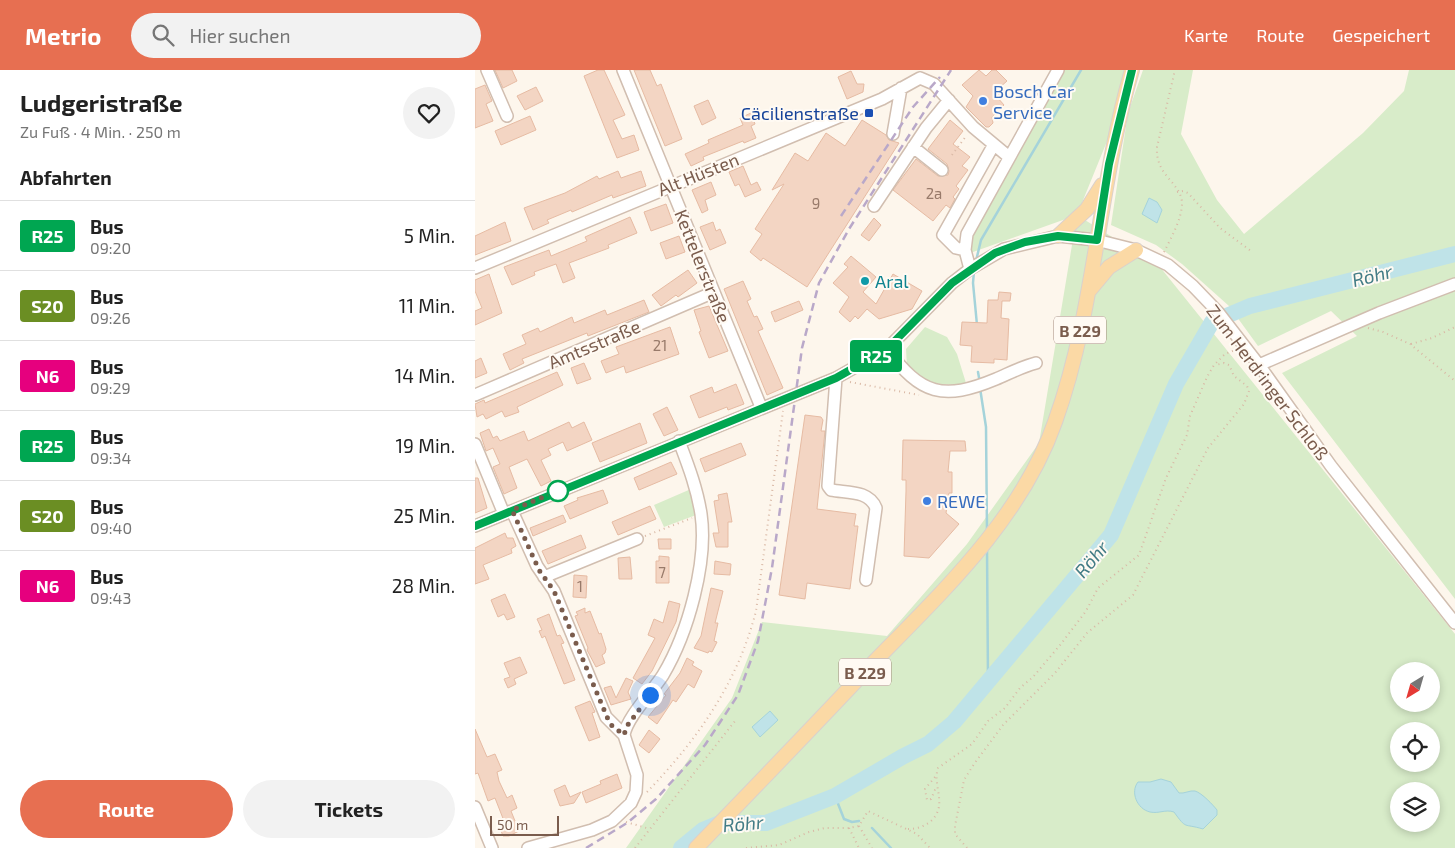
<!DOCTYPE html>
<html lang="de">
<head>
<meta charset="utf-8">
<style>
  body { margin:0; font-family:"Exo 2",sans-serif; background:#f2f2f2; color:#222; height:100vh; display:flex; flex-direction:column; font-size:19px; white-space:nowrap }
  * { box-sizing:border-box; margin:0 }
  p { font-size:16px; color:#767676 }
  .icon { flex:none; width:28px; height:28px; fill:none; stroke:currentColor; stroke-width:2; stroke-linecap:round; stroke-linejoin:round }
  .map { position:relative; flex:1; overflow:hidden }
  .details { display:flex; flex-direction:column; background:#fff; width:475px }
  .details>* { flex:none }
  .badge { padding:0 10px; border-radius:4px; font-size:18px; line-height:32px }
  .needle { width:32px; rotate:217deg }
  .fabs { position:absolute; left:915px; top:592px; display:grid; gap:10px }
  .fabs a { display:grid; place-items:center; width:50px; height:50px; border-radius:50%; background:#fff; box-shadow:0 2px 8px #0003; font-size:25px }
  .scale { position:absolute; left:15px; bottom:12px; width:69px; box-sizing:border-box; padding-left:5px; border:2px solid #7a5c4d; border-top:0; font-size:14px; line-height:18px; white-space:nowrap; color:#7a5c4d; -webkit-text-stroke:4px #fffaf3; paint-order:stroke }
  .you { position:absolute; width:25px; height:25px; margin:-12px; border:4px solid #fff; border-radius:50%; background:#1a73e8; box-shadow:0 0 0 8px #1a73e833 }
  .map>.badge { position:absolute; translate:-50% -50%; box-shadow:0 0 0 2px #fff }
  h2 { padding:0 20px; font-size:19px; line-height:45px }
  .round { display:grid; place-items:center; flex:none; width:52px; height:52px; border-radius:26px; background:#f2f2f2 }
  .headline { display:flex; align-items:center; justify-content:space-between; height:85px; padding:0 20px }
  h1 { font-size:24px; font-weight:700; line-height:38px }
  .primary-button { display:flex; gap:10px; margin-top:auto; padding:10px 20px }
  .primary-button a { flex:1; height:58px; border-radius:30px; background:#e76f51; color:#fff; font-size:20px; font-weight:700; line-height:58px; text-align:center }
  .primary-button a+a { background:#f2f2f2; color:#222 }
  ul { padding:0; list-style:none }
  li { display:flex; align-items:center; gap:15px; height:70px; padding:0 20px; border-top:1px solid #e0e0e0 }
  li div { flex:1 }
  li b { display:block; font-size:19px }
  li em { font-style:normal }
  li .badge { min-width:55px; font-weight:700; text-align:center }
  header { display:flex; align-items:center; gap:30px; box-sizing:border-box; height:70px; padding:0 25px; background:#e76f51; color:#fff }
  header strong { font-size:24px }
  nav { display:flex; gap:28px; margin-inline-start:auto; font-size:18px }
  .search { width:350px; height:45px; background:#f2f2f2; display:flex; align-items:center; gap:12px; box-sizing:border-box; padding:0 18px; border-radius:28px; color:#767676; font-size:19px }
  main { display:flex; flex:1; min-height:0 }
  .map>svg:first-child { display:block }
</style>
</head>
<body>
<header>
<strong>Metrio</strong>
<div class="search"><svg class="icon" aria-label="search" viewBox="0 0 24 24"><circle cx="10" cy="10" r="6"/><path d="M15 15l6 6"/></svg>Hier suchen</div>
<nav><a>Karte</a><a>Route</a><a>Gespeichert</a></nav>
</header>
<main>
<section class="details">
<div class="headline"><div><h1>Ludgeristraße</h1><p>Zu Fuß · 4 Min. · 250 m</p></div><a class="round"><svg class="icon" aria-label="heart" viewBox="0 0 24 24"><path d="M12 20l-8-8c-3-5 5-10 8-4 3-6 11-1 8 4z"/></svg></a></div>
<h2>Abfahrten</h2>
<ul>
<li><span class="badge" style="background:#00a651;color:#fff">R25</span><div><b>Bus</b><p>09:20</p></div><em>5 Min.</em></li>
<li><span class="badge" style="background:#6b8e23;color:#fff">S20</span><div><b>Bus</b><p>09:26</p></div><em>11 Min.</em></li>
<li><span class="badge" style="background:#e6007e;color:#fff">N6</span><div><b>Bus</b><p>09:29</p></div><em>14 Min.</em></li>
<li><span class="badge" style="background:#00a651;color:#fff">R25</span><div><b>Bus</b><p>09:34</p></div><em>19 Min.</em></li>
<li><span class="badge" style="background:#6b8e23;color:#fff">S20</span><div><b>Bus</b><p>09:40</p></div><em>25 Min.</em></li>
<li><span class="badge" style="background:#e6007e;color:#fff">N6</span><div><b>Bus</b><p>09:43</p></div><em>28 Min.</em></li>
</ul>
<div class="primary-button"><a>Route</a><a>Tickets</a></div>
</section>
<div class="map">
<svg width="980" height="778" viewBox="0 0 980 778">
  <rect width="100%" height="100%" fill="#fdf6ec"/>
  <path fill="#d8ecc9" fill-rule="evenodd" d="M584,0H661L602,145L685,197L980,564V778H151L257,628L287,552L412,566L492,474L564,373L602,145L484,187ZM924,601H956V634H924ZM924,661H956V694H924ZM924,721H956V754H924Z
    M668,0H718L706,64L742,130L769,164L888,63L929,21L934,0H980V529L807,303L882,266L856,241L783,276L754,236L707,194L681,175L636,155L653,43Z
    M450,257L472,267L482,284L491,313C467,317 450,314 432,297L431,279Z
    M216,419L221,445L189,457L179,435Z"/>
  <path fill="#bfe3e8" stroke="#a5d3da" d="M674,128L682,132L687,140L682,153L667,144Z
    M295,641L303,650L285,667L277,657Z
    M686,709L696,712L704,723C709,724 715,720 720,721C727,723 738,735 742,740V745L728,759C708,753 712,760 699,742C690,739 684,744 675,742C662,739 655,722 663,712H675Z"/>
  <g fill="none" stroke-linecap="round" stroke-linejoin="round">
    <path stroke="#a5d3da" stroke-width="2.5" d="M501,191L506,170L606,0
      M499,201L498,213L502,255
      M503,302L505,313
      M505,318L511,357L512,462
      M512,478L513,611
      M360,726L369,749L377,752L384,751
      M397,758L416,778"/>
    <path stroke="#bfe3e8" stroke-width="16" d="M206,778L228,760L245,753H291L360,726L427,687L453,674L479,652L636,465L701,314L737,252L775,236L980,184"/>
  </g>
  <path fill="#f3d5c3" stroke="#e6bba3" d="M20,0H37L42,11L28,18Z
    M123,0H129L150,45L138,50L147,69L159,65L164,80L142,88L109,6Z
    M159,0H175L182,16L186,14L207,69L190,76Z
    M504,0L511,6L517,0H521L532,11L524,18L527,21L522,27L529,35L517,47L518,53L514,57H511L491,37L498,26L487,15Z
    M376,1L382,14H389L388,22L372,29L363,7Z
    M10,15L17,31L11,34L18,51L0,58V19Z
    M61,17L68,31L50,40L42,26Z
    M233,30L241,48L227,55L219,36Z
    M276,43L280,54L276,56L281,68L269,73L268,71L228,87L229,90L216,96L210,84L234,73L233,70L268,55L265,48Z
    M55,46L61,60L26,75L20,61Z
    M387,50L411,65L414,70L424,73L332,217L288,188L286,191L275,182L287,164L280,159L309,114L297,120L320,83L333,91L351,63L370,76Z
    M475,50L488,61L478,74L495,87L487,96L493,100L481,116L484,119L478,127L480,129L475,138L471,135L458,151L418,120L441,89L463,106L473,105L474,101L472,94L453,79Z
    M268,96L276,115L282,112L286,120L270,127L264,114L260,116L254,102Z
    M143,101L146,108L166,101L171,116L138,128L137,125L97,142L96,140L72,150L74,153L58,160L49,138L90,123L122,106L124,109Z
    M236,112L241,125L230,130L233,140L227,143L217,120Z
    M191,134L198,153L176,161L169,142Z
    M155,147L162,163L133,175L134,178L94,193L100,208L88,213L81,194L59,202L60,205L37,215L29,197L74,180L76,186L112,171L110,167Z
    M399,148L406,155L394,171L386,165Z
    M30,152L36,171L0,185V166Z
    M238,152L241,161L245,159L251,173L235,180L225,157Z
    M204,166L210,182L191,189L185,173Z
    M376,186L401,207L388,222L401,234L418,204L447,221L437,239L404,249L392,239L383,249L380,246L375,252L364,242L374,227L358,213L373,197L369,194Z
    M213,200L222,213L203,227L201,225L186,236L177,225Z
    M14,204L27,243L0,255V241L7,238L0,221V210Z
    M268,211L276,229L272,231L279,247L282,246L288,259L283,261L308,318L292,325L249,219Z
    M524,222L536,223L535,231H527L526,248L534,249L532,290L519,289V293L496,292L497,276L485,275L487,252L512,253L513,230H523Z
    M169,230L174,242L113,266L112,263L47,289L49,293L35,300L28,284L51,274L47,265L63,258L65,262L97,247L99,253L130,240L132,245Z
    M324,231L328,240L300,252L296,242Z
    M234,236L253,281L234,288L224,262L226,261L219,240Z
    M195,257L204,284L151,303L149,296L131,303L126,291L144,284L141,277Z
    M6,288L12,303L0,308V291Z
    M109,293L116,309L102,314L96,298Z
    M82,302L88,315L42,337L44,342L30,347L27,341L11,349L8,344L2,347L0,334L9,330L10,333Z
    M261,314L269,334L253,340L252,337L224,348L215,326L237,317L239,323Z
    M192,337L203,360L189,366L178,344Z
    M330,345L346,347L348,350L346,361H350L342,439L381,444L379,456H383L375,519L332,513L330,529L304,525Z
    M94,352L97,358L109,352L117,370L92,381L88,372L73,379L76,385L66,390L76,411L66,416L52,389L34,397L42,418L29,424L18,397L25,394L18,378L11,381L5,363L14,359L18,368L22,366L25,371L49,361L53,371Z
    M165,353L172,373L125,392L117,373Z
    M428,370L490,371L491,381H475L473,402H477V423H474L471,443L484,454L454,488L429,486L431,421V410H427Z
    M266,373L271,385L230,402L225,389Z
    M196,392L202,404L164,420L159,408Z
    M0,408H3L12,438L0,443Z
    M128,420L133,433L95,449L89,436L103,430L102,428Z
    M252,423L257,452H253V477H241L238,463H244L239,431L244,430L243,425Z
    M175,436L181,449L143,465L137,452Z
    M88,445L91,452L58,466L55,458Z
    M30,463L32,468H38L41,476L36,479L37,483L8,495L14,509L0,514V478Z
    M106,465L111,478L73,494L67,481Z
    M183,469H196V479H184Z
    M184,486L194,487V513H181V491H184Z
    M155,487L157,509H144L143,488Z
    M240,491L256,494L255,505L239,504Z
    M99,505L112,506L111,528L98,527Z
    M236,518L248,521L240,553H243L239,571L242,572L237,582L234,581L233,583L219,578L226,566Z
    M30,524L40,547L32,550L29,544L23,547L16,530Z
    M194,531L205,534L201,552L177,601L167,614L158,608L180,568L173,565L179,549L188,553Z
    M110,538V543L115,541L124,564L126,563L131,579L130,583L127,585L130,593L121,597L112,580L113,578L100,546L103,545L101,542Z
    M74,544L82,566L85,565L89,573L86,574L100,610L89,614L70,566L67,568L64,561L67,560L62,549Z
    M45,587L52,603L39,609L41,614L33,618L29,609L35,607L29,593Z
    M212,588L219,592L217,595L227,601L219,618L213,614L201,632L198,630L182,654L173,647L191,625L189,624L205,603Z
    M151,608L158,611L153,622L156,629L136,635L129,618L136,616L141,628Z
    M115,631L120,642L117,643L125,667L114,671L100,637Z
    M0,659L12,687L20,684L27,700L22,702L24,711L32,728L37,725L42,738L36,741L44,761L34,766H28L25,758L29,751L20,728L13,731L3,703L0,704Z
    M174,660L185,669L174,683L164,675Z
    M142,704L147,718L111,733L107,722L126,714L125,711Z
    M90,715L95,727L106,722L99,733L85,736L79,720Z"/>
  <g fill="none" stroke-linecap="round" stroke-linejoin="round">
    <defs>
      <path id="minor" d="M12,0L32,46
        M148,0L286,337
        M445,8L459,14L498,57L534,87
        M418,64L426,18
        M438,77L467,100
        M399,136L451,58L474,30
        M490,180L481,178L468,165L518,76
        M0,198L407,29L445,8
        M495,199L490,180L492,164L583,0
        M412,279C446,325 468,331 521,309C535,303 546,297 561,293
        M784,295L904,243L980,214
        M361,308L353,416L356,420C372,423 394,420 401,438L391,510
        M0,325L239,222
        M0,374L29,444
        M37,441L62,496L79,521L131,647L149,665L162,705L161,722L156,733L137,751L117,760L53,778
        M0,456L361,308L412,279L477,213L495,199L529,179L583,166L621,170L661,180L693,195L718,216L743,242L784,295L856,396L980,553
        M69,507L162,469
        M149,665C152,647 178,621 188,605C213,563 233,492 226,444C222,418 213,395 204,371
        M0,737L17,778"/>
      <path id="major" d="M583,166L612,139L627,115
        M614,221L634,197L661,180
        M221,778C280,717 339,656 397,594C467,522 546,449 580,352C621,238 623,116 657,0"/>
    </defs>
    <use href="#minor" stroke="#d1beb0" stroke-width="14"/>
    <use href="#major" stroke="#dad1cd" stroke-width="16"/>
    <path stroke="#d9b8a5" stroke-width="2" stroke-dasharray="1 4" stroke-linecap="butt" d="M477,85L492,65
      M702,122L708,121L713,123L745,158L776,181
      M689,182C696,168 707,149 707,133C706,112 680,106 682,77L700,0
      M893,258L908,262L935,274L980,311
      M936,274L957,268L980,257
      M375,312L444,325
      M170,466L217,448
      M460,707L450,719L452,730L456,729L460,720H464
      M172,722C223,669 263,612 281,541L308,341
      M151,752L175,759
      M384,756L397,778
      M374,758L384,778
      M433,759C441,759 448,757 455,752C474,735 457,717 463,698L497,674L513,651L530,638L545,618L558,607L586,574L611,541L623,518L664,485L691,408L712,365L715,346L732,307L739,295L750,284L760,280
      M160,778L260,651
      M271,778L304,775L334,762L350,758H374L384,756L393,741L442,764L455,778
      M492,778L480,764V756L489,710L499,694L528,655L580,603L612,563L658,525L733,378L769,334L774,321L772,316L759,306L754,295L749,293L741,295"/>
    <use href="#minor" stroke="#fff" stroke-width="11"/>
    <use href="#major" stroke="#fbd9a5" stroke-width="14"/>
    <path stroke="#b9a8c9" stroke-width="2.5" stroke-dasharray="8 5" stroke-linecap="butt" d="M366,146L438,37L465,7
      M111,778L152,753L181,729L230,675L263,625L283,571L297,498L327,278L344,213L374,159L476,0"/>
  </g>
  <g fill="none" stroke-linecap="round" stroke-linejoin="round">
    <defs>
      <path id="line" d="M0,456L361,308L412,279L477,213L520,183L550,172L583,166L622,170L634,94L657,0"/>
    </defs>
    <use href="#line" stroke="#fff" stroke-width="11"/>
    <use href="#line" stroke="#00a651" stroke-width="8"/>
    <path stroke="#7a5c4d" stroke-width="5" stroke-dasharray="0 9" d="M83,421L37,440L64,500L79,521L135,654L149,665L152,656L175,625"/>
  </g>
  <g fill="#3f7fe0" stroke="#fffaf3" stroke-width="2">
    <circle cx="508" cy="31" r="5"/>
    <circle cx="452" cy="431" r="5"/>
  </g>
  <rect fill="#1a4fb4" stroke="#fffaf3" stroke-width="2" x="389" y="38" width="10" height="10" rx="2.5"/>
  <circle fill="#0f9aa8" stroke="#fffaf3" stroke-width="2" cx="390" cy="211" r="5"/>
  <circle fill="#fff" stroke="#00a651" stroke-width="2.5" cx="83" cy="421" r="10"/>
  <g text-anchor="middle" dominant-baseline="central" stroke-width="4" stroke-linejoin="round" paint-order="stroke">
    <g font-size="15" fill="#987a6a">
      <text x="459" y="123">2a</text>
      <text x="341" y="133">9</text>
      <text x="185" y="275">21</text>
      <text x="187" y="502">7</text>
      <text x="105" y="516">1</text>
    </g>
    <g fill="#fffaf3" stroke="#a28b7f" stroke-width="1">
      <rect x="579" y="246.5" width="52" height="27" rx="4"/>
      <rect x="364" y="588.5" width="52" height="27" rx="4"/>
    </g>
    <g font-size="16" font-weight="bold" fill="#7a5c4d">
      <text x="605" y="260">B 229</text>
      <text x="390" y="602">B 229</text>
    </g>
    <g font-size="18" fill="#366cbe" stroke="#fffaf3" text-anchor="start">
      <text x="518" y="21">Bosch Car<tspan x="518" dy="21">Service</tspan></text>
      <text x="462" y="431">REWE</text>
    </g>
    <g font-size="18" fill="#164399" stroke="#fffaf3" text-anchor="end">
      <text x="384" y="43">Cäcilienstraße</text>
    </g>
    <g font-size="18" fill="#7a5c4d" stroke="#fffaf3">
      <text transform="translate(223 104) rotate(-22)">Alt Hüsten</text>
      <text transform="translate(228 196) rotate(68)">Kettelerstraße</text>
      <text transform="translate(119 274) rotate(-23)">Amtsstraße</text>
      <text transform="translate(793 312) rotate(53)">Zum Herdringer Schloß</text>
    </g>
    <g font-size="18" fill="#0d838f" stroke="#fffaf3" text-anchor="start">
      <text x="400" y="211">Aral</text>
    </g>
    <g font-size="19" font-style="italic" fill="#437c86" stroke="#fffaf3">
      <text transform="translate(897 205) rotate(-14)">Röhr</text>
      <text transform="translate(616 489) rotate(-50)">Röhr</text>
      <text transform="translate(268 753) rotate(-5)">Röhr</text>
    </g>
  </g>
</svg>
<div class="fabs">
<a><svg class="needle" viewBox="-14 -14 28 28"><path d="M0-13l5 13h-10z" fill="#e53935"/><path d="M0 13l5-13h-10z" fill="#767676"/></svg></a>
<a><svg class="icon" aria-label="locate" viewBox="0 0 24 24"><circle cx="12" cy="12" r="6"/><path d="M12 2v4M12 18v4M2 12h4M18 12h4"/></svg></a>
<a><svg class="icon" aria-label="layers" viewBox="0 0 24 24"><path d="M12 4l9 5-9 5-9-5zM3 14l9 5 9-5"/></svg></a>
</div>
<div class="scale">50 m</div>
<div class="you" style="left:175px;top:625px"></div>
<b class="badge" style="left:401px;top:286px;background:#00a651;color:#fff">R25</b>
</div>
</main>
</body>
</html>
